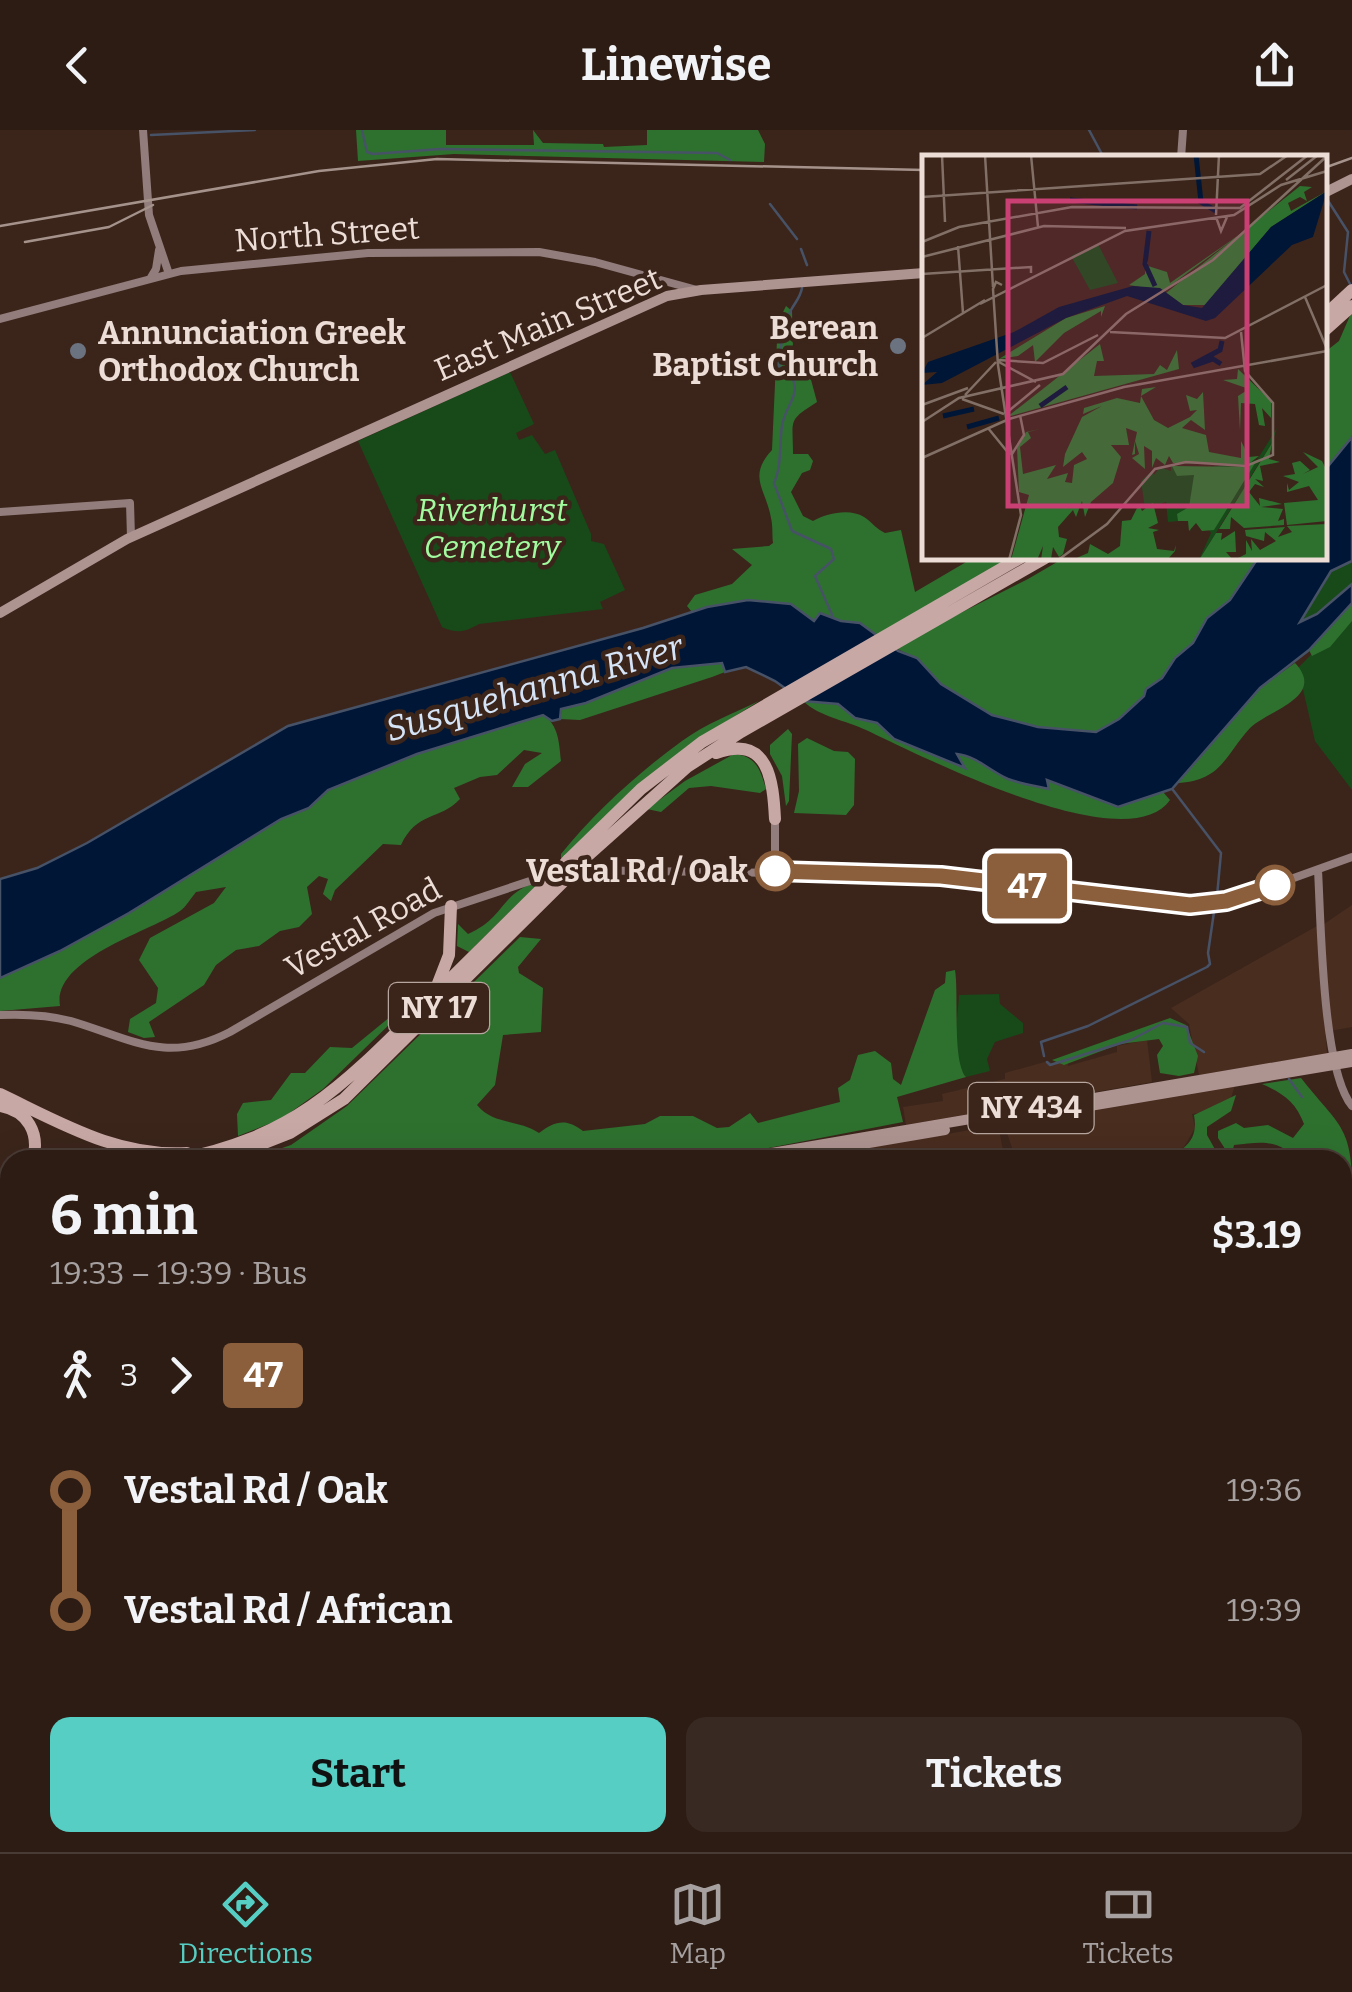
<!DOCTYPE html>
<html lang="en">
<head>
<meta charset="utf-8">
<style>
  body { margin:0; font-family:Bitter,serif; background:#382922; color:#f1f3f6; height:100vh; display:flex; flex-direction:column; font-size:38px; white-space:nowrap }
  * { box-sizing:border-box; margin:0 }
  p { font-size:32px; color:#a6a1a0 }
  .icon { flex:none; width:55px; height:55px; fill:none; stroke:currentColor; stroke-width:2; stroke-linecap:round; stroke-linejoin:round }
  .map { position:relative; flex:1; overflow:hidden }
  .drawer { position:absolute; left:0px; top:1020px; width:1352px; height:702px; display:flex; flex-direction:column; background:#2c1c14; border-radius:30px 30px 0 0; box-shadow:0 10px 40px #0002,0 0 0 2px #483a34 }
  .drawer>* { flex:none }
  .badge { padding:0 20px; border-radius:8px; font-size:35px; line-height:65px }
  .map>.badge { position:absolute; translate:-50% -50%; box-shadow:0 0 0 5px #fff }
  .legs { display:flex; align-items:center; gap:15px; height:110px; padding:0 50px; font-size:32px }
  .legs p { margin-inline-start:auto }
  .headline { display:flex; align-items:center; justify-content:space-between; height:170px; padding:0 50px }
  h1 { font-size:55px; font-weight:700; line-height:75px }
  .action { display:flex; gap:20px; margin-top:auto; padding:20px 50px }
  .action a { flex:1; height:115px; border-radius:20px; background:#56cec3; color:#111; font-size:40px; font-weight:700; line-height:115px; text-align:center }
  .action a+a { background:#382922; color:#f1f3f6 }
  ul { padding:0 50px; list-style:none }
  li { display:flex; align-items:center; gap:35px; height:120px; font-size:38px }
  li i { display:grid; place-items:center; width:15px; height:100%; margin:0 12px; background:currentColor }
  li i::after { content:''; width:25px; height:25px; margin:-12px; border:8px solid; border-radius:50%; background:#2c1c14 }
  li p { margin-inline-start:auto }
  li:first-child i { background:linear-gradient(#0000 50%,currentColor 0) }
  li:last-child i { background:linear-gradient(currentColor 50%,#0000 0) }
  header { display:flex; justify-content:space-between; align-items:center; height:130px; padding:0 50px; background:#2c1c14; font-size:45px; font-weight:700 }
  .menu { display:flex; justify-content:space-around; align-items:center; height:140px; border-top:2px solid #483a34; background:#2c1c14; font-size:28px; color:#a6a1a0 }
  .menu a { display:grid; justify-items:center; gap:5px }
  .menu .active { color:#56cec3 }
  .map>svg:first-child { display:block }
</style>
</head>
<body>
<header><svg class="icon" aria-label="back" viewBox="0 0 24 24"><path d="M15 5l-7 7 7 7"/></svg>Linewise<svg class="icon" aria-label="share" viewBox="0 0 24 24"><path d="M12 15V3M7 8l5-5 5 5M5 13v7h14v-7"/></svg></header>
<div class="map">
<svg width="1352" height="1722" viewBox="0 0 1352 1722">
  <rect width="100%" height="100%" fill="#3b251b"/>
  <path fill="#492d1f" d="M1352,775V897L1330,901L1321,796Z
    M1317,796L1327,924L1199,945L1189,894L1171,878Z
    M1147,910L1152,952L906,995L903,977L943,971L942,964L1005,949V943L1048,931L1053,934L1067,931L1068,936L1117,922V916Z
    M1235,955L1228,978L1192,984L1195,998L1184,1017L1154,1030H1016L1007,1003L1009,994Z
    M998,995L1005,1030H863L862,1019Z"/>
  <path fill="#343041" d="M0,1496L10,1535V1585L7,1586L10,1655H0Z"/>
  <path fill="#184919" d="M510,242L534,294L516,303L519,310L532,305L545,324L555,320L591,404V411L604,414L625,460L600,472L603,479L479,494C465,502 457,504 442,497L358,311Z
    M1352,431V454L1317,484L1299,493L1331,441Z
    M1352,483V660L1315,611L1298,538Z
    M999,864L1000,874L1023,893V903L995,912L987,929L990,941L966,947C949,929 958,888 959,865Z
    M1201,1712V1722H899L898,1713Z"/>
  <path fill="#2e712f" d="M356,0H446V15H534L533,0L543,13L603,14L604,17L647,15V0H758L765,14L764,32L454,24L358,31Z
    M786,176L792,181L793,220L786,232L788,244L804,243L810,246L817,272C787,291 793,289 793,324H808L813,331L810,340L802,343L791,362L803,386L813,391C827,383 850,378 864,387C872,392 876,399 885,403L901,400L915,462L973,428H1010L878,507C859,494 842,492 821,483L815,491L791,474L707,477L692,482L687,476L695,465L732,454L752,435L732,419L769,416L773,413C772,405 773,396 771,388C766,359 747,347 772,320L777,210L780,188Z
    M1352,181V307L1325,340V222L1339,211Z
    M1064,428H1258L1230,470L1207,488L1193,513L1175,528L1162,548L1146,558L1145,566L1119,589L1096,602L1038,597L992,585L941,554L917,528L893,517L1028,449Z
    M1352,473V491L1330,517L1312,526L1309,520Z
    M723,533L725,542L712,547L580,590L560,589V579L586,573L672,538Z
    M1295,533C1327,567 1268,580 1250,598C1224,627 1221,651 1177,653L1260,558Z
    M759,571L686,617L561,731V724C595,682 639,642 682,611C705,594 734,583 759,571Z
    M803,571L838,574L855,588L877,593L895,609L963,637L955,623C975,626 989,640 1007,648C1020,654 1035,656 1048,659L1046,650L1118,677L1163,662L1170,670C1126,732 918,624 866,600C845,590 820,587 803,571Z
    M543,584C559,596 559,613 561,631L528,657H512L525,634L542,623L524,620L497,645L480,647L454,658L460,669C439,691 417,681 401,715L383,714L335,760L331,771L323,764L328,749L319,746L307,757L312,784L299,797L280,801L259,816L236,820L216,835L204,855L149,892L155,907L144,908L128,902L130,889L156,873L158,858L139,830L150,808L214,773L226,757L196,762C191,768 186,777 180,781C152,801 52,828 60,876L0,881V848L60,821L129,783L281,689L309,678L328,660L417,624Z
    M788,599L792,604L789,671L786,676L782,646L770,624V615Z
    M807,608L834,621L848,622L855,629L854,675L846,685L794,683L799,661L798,614Z
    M734,624C756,626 760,639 766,659L760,663L711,656L689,658L661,682L647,679L685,651Z
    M540,752L469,822L457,816L458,794L468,804C506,788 501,760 540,752Z
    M520,807L541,809L518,837L519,843L543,858L541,902L503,905L495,955L477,975C493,995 518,989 539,1003C555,991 566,988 583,1001L645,994L660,986H693L717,998L729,997L750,983L758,993L840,972L838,958L850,950L858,925L875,921L891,933L893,949L901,955L935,860L945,853L946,842L955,840C959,866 952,932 966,947L897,967L903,992L707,1030H247L291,1015L347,976Z
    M434,851L323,959L281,989L238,1006L237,984L243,973L271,970L291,943H305L330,917L352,918Z
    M1170,888L1186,895L1198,926L1194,943L1179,946L1160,943L1157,925L1163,916L1159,909L1120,914L1064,935L1052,930Z
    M1301,948C1336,993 1352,995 1352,1054H1343L1342,1030H1298C1277,1008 1261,1012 1234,1015L1231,1028L1218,1008V1001L1236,993L1244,998L1268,995L1293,1008L1304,994C1296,972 1283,963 1262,954Z
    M1236,965L1231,981L1207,997V1005L1221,1030H1160C1183,1021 1199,1012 1194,985Z
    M1343,1387L1346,1393L1344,1416L1352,1430V1493L1343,1494Z
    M1352,1593V1722H1275L1281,1713L1342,1712L1343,1609Z
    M84,1712H404V1713L395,1722H83Z
    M1023,1713V1712L1254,1713L1248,1722H1024Z"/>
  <path fill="#001637" stroke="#475267" stroke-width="2.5" d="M1352,307V431L1331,441L1300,492L1317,484L1352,454V473L1309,520L1260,558L1172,659L1118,677L1047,650L1049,659C1036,656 1021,654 1008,649C990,641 976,626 957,624L965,638L894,609L877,593L855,588L838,574L803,571L775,551L746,537L725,542L722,533L672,538L586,573L561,579L560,589L552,591L543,585L417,624L328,660L309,678L281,689L129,783L60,821L0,848V749L37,738L87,713L288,596L643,498L707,477L748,470L791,474L814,491L820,483L841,491L860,493L898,521L917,528L941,554L992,585L1038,597L1096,602L1119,589L1144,566L1146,559L1162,548L1175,528L1193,513L1207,488L1230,470L1258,428H1324L1325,340Z"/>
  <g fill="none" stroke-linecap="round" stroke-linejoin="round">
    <path stroke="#475267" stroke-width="2.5" d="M362,0L367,22L373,24L440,19L717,23L730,30
      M1089,0L1104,28
      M151,5L255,0
      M1325,66L1348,102L1344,142L1350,154
      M770,74L797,109
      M801,119L807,135
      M802,158C800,168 796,171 791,180C782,197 779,225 779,244L793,249C800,267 784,278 782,296C779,315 782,336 774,353L792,401L831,419L834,429L815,446L833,487
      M1173,660L1221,723L1217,766
      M1044,926L1041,912L1088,896L1207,837L1210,834L1208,823L1214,782
      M1047,932L1050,935L1131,910L1163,893L1187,897L1190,913L1204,922
      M1289,949L1302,967
      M0,1094L10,1092
      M0,1213L10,1211"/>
    <path stroke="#927d7c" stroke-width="8" d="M143,0L149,85L169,144
      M1181,28L1183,0
      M150,149L156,139L159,120
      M0,189L181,141L368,123L539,122L595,132L697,160
      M0,382L130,373L131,407
      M775,689V741
      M573,740L930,745L1198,775L1235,769L1352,727
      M1318,740C1321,791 1322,940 1352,976
      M0,885C24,884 48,885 71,891C132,909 166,935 230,902L434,783L554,743
      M1342,1501L1352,1500
      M658,1722L665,1712"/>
    <path stroke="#ae9491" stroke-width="10" d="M1324,63L1352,49
      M0,483L127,409L667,166L701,160L924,143
      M1007,990L1352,932
      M730,1030L1352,924
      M769,1030L945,1000
      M0,1233L10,1229
      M0,1241L10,1238
      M0,1300L10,1321
      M0,1312L10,1372
      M4,1368L10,1403
      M0,1420L10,1438
      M66,1712L68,1722"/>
    <path stroke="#c8a8a5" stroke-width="12" d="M1324,186L1352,160
      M1324,201L1352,176
      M716,623C769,604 773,651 775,689
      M584,729L687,637L741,602L1045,428
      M568,730L641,659L702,612L1020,428
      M437,856L449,825L451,776
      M0,964C61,993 117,1027 187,1023
      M0,976C28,981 40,1003 33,1030
      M176,1030C291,1008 340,959 420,879C462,837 504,796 546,754
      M221,1030L290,1003L344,969L565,750
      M0,1057L10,1053
      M0,1069L10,1067
      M0,1151L10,1153
      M0,1167L10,1161"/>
    <path stroke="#a5938b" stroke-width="2.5" d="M1324,38L1352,28
      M0,96L319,41L437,29L924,40
      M25,112L109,97L153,75"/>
    <path stroke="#c8a8a5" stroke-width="12" d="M565,750L584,729
      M546,754L568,730"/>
  </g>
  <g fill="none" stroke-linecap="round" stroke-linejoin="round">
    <defs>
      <path id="line-1" d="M775,741L941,746L1190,775L1226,771L1275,755"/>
    </defs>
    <use href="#line-1" stroke="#fff" stroke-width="22"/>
    <use href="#line-1" stroke="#8b5e3c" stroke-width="15"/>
  </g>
  <g fill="#6b7280" stroke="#3b251b" stroke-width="4">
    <circle cx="898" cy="216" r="10"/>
    <circle cx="78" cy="221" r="10"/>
  </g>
  <g fill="#fff" stroke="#8b5e3c" stroke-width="5">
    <circle cx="775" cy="741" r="18"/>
    <circle cx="1275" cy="755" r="18"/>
  </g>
  <g text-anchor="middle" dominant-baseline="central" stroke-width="9" stroke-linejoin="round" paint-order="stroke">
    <g fill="#3b251b" stroke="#b7a69e" stroke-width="2.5">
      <rect x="389" y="853" width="100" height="50" rx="8"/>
      <rect x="968.5" y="953" width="125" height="50" rx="8"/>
    </g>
    <g font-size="30" font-weight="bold" fill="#ecddd6">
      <text x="439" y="878">NY 17</text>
      <text x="1031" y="978">NY 434</text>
    </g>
    <g font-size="32" fill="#ecddd6" stroke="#3b251b">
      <text transform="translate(327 104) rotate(-4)">North Street</text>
      <text transform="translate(548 194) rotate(-23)">East Main Street</text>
      <text transform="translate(363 798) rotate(-29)">Vestal Road</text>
    </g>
    <g font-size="32" font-weight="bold" fill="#ecddd6" stroke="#3b251b" text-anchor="end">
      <text x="878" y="198">Berean<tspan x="878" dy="37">Baptist Church</tspan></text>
      <text x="98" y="203" text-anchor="start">Annunciation Greek<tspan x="98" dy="37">Orthodox Church</tspan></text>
    </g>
    <g font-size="32" font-style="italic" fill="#a2fb9f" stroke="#3b251b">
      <text x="492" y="380">Riverhurst<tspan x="492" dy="37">Cemetery</tspan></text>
    </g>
    <g font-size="32" font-weight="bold" fill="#ecddd6" stroke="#3b251b" text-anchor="end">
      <text x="748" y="741">Vestal Rd / Oak</text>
    </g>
    <g font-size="35" font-style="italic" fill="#d6e4f7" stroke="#3b251b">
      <text transform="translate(534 558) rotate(-16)">Susquehanna River</text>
    </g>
  </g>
  <g transform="translate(922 25)">
    <rect width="405" height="405" fill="#3b251b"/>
    <path d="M176,89L196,128L168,135L149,101ZM355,273L350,288L327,324L328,341H317L277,405L289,378L281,364L270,365L268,377L267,365L246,367L244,347L223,354L219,326L231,315L232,320L238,312L249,316V310L256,317L335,305Z" fill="#184919"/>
    <path d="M378,31L390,32L382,37L385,46L378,42L366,48L369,56L405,36L349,72L284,150H261L244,138ZM225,77L226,111L245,117L248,128L321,77L241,136L207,130L223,119ZM183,151L179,162V156L142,178L113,207L111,190L125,180L96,201L77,204L144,163ZM178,189L182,206H175L172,221L232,219L238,210L245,215L255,195L257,214L85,262ZM316,214L349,246V263L340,253L343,271L337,270L333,249L319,248L318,276L316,241L327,234L301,225L315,224ZM234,232L219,241L232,265L246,273L268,262L275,255L268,256L264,240L275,244L281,237L283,275L269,265L260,273L284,280L287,297L319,303V286L327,302L337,301L325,310L251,308L247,301L243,310L234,303L230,313V296L222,291L223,314L210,303L217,299L213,286V299L210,300L215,277L204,273L207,290H189L199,302L191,328L169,347L163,362L160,346L154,362L151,355L136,372L137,382L145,384L141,399L137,402L131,392L129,404L119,405L121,391L115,405H89L107,340L97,337L95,293L104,277L118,274L106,277L109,283L98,292L101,319L134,310L125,324L146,318L143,327L150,328L152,310L165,304L160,297L141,312L143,299L160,262L180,251L161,259L162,253L195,243L218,248L220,234ZM350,288L347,304L358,307L338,311L341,326L333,324L342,332L333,329L327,337L338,351L337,343L360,349L339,352L361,354L356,366L362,364V370L322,373L309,362L308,374H297ZM381,297L400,306L405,316V366L365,370L362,348L396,345L387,331L365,337V328L367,335L377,327L361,321L373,319L370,308L378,306L388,315L381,319L396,312ZM335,305L292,375L280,376L274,368L267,376L266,366H256L255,359L267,352L272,320L255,321L250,311L324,312ZM231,348L236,368L226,373L237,375L231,377L235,394L252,396L254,390L253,396L245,405H150L166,398L168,389L186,399L198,391L200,366L209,365L217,349L220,356ZM405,369V405H312L324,399V385L330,396L329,384L338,395L354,386L343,377L342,386L324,381L323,375L363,372L356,382L370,377L365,371ZM313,376L314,397H304L311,405H277L294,378H300L299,385Z" fill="#2e712f"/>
    <path d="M405,36L391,82L370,90L293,163L284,166L205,141L144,163L20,228L0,230L15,217L0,218L6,207L92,177L137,152L211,131L238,133L261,150L280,153L349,72Z" fill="#001637"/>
    <path fill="none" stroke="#001637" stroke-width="5" d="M274,0L279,47L294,56M148,45L215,52M227,76L223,109L233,131M270,210L298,195L300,186M271,211L291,204L299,209M118,251L145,232M21,261L52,254M45,272L77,263"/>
    <path fill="none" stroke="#826f66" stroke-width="2.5" d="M20,0L23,67M63,0L71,132M109,0L116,72M364,25L396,0M0,42L338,19L366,0M294,60L297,0M294,62L299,76L305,62M0,87L37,72L150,52L318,53L386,0M36,91L41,158M0,102L122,71L204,73M0,119L109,112V118M80,130L74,127L71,134L76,210L99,360L87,405M383,142L405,194M58,149L203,76L312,60L359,30L405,16M188,177L303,183L405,130M0,183L63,145M76,205L121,208L176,180M75,206L114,227M43,240L74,207M40,244L82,259M0,250L46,233M83,259L118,230M0,267L37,243L141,219L204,159L291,105L405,1M66,273L88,300M90,299L102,280L98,260M0,303L87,264L202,232L405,196M136,405L185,369L233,314L264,307L324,311L351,300V248L323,216L319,177"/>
    <path fill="#ca3f74" fill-opacity="0.15" stroke="#ca3f74" stroke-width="5" d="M86,46H325V351H86Z"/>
    <rect width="405" height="405" fill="none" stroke="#ecddd6" stroke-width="5"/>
  </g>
</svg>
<b class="badge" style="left:1027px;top:756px;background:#8b5e3c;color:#fff">47</b>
<section class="drawer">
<div class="headline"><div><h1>6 min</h1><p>19:33 – 19:39 · Bus</p></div><b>$3.19</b></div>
<div class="legs"><svg class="icon" aria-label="walk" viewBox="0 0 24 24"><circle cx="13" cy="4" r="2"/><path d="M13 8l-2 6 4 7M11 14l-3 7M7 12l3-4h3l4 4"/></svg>3<svg class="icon" aria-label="forward" viewBox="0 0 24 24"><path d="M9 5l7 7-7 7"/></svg><b class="badge" style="background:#8b5e3c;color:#fff">47</b></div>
<ul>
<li><i style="color:#8b5e3c"></i><b>Vestal Rd / Oak</b><p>19:36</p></li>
<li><i style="color:#8b5e3c"></i><b>Vestal Rd / African</b><p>19:39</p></li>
</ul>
<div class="action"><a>Start</a><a>Tickets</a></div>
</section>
</div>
<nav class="menu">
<a class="active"><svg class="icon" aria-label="directions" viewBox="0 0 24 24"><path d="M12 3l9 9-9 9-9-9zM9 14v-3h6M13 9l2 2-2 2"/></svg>Directions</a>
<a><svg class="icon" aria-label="map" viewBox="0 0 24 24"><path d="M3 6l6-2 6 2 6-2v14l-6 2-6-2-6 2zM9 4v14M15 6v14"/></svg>Map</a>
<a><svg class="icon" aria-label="tickets" viewBox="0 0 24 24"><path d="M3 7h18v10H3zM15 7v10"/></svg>Tickets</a>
</nav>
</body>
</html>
